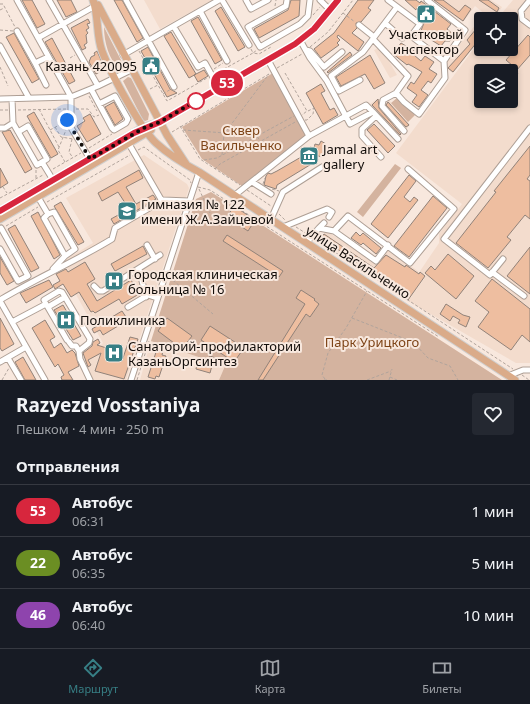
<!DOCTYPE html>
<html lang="ru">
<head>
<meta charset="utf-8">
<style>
  body { margin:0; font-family:"Noto Sans",sans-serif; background:#242831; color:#f1f3f6; height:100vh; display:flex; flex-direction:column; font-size:15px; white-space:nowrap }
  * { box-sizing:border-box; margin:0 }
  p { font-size:13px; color:#9ea1a6 }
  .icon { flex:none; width:22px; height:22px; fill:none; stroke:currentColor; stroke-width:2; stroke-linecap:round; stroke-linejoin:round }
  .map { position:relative; height:380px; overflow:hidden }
  .details { display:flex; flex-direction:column; background:#171b24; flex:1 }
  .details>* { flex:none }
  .badge { padding:0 8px; border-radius:13px; font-size:14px; line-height:26px }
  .controls { position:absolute; left:474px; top:12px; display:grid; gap:8px }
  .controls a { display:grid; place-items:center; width:44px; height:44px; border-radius:4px; background:#171b24; box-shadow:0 2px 6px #0003; font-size:20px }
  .you { position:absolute; width:20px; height:20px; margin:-10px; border:3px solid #fff; border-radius:50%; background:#1a73e8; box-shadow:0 0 0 6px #1a73e833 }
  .map>.badge { position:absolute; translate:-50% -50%; box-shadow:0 0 0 2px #fff }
  h2 { padding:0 16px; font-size:15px; line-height:36px }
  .round { display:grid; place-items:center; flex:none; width:42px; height:42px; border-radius:4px; background:#242831 }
  .overview { display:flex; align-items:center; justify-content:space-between; height:68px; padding:0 16px }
  h1 { font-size:19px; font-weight:700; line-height:30px }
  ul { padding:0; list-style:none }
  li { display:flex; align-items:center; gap:12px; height:52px; padding:0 16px; border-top:1px solid #363941 }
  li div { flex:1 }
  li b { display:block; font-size:15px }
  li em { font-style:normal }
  li .badge { min-width:44px; font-weight:700; text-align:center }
  .tabs { display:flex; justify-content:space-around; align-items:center; height:56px; border-top:1px solid #363941; background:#171b24; font-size:11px; color:#9ea1a6 }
  .tabs a { display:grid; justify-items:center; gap:2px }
  .tabs .active { color:#377f85 }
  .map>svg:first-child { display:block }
</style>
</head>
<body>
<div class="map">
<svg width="530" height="380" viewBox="0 0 530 380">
  <rect width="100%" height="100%" fill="#f8e8de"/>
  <path fill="#f3dccd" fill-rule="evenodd" d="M144,0H212L160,29Z
    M433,0H491L502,7L494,19H491L475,6L463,22Z
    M513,0H530V363H516L408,301L426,276L420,271L439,243V234L462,204L396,153L481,39V49H511V19H497ZM481,71H511V101H481Z
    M484,14L489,19H481V38L453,73L447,69L445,63Z
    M381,47L397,75L390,78L374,50Z
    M377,99H388L410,125L400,136L370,104Z
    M144,155L187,184L189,188L126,380H93L83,363L103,343L69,282L73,279L63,261L93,243L66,198Z
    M326,231L376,262L388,249L419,272L402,295L319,240Z
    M151,341L225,366L219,380H140Z"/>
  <path fill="#d4b39f" d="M104,27L124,66L125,67L120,70C109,60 104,42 104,27Z
    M273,73L307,135L242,186L202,159L182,127Z
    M128,77L131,78L149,114L148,120L145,121L143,120L123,81Z
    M397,98L415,115L408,122L391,103Z
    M395,164L401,168L363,217L357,212Z
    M211,192L502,380H219L225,366L151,341L196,199Z"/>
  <path fill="#eebea0" stroke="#918279" d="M22,0H32L45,24L37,28Z
    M57,0H71L77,12L66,17Z
    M114,0H122L143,38L137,42Z
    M291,0H300L299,16L259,38L254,29L288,10Z
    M358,0H374L368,8L371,10L361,22L356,23L357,28L352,33L364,42L358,51L338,35L337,37L340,40L337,43L339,45L321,58L314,49L334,33Z
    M405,0H416L420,3L421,1L429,7L428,9L433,13L434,11L451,24L447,29L454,35L450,41H445L441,46L420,33L426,18L421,15L423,13L417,8L416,10Z
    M434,0H443L459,12L465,5L471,9L463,21Z
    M479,0H488L499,8L497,12Z
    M221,7L245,47L238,51L215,11Z
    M198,17L222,60L215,64L191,21Z
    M88,19L90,23L87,24L89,28L86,30L88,33L86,35L87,43L84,45L86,48L82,50L71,28Z
    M481,23V37L453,72L448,68L470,44L467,40Z
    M171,32L196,74L189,78L164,36Z
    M14,33L39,79L32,83L6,37Z
    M528,35L530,37V55L516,71L518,73L513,79L511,77V71H509L513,66L506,60Z
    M52,38L75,81L69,84L45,42Z
    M401,43L416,52L414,55L421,61L425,56L434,62L429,69L437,74L431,83L428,81L421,90L428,95L419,107L412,102L417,95L407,88L411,82L414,84L422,72L412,66L408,64L407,65L393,54Z
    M148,47L170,89L177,93L167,97L141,51Z
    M97,51L105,69L96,74L89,62L91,57L95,55L94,53Z
    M350,52L352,55L328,73L327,72Z
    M370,55L385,83L374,89L365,74L341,86L336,77Z
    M204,70L208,76L198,82L194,75Z
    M321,84L325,91L321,93L330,110L334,108L338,115L323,124L306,93Z
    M378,99L379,108L401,134L400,135L372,105Z
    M114,102L123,119L115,125L105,107Z
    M388,102L409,125L406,127L386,105Z
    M34,112L58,154L51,158L27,116Z
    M90,114L101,134L87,142L77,126L85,121L83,118Z
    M374,124L395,146L388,153L367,130Z
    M10,130L32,169L25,173L2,132Z
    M321,141L326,144L322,157L315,155L318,160L277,185L276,189L264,185L266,176L268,173L271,174L277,171L308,153L310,147L314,148L315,144L319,145Z
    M530,146V175L527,179L530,181V219L525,215L507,237L511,240L488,268L456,243L496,192L494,191Z
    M0,168L8,183L0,188Z
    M139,170L143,178L126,187L136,204L153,195L156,199L114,224L111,219L129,209L118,192L102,201L98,193Z
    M409,175L416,181L404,197L410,202L414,197L418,200L388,238L371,224Z
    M433,196L447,208L409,257L394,246Z
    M61,202L84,242L78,245L54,206Z
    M234,206L255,220L248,231L227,217Z
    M38,212L60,255L54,259L31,216Z
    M15,225L39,268L31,272L8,229Z
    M356,232L360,236L363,233L381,248L376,254L363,243L361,245L351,238Z
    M324,234L374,268L386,255L405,267L406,265L419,274L420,272L425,276L408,300L403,296L406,292L389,280L388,281L377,274L376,275L321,238Z
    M227,235L283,271L279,277L223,241Z
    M143,246L147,254L115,271L111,264Z
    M530,247V294L507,276Z
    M448,254L474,276L456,299L425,273L431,266L435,270Z
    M0,257L14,281L7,285L0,273Z
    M85,262L95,279L87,284L97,301L131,280L139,294L122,304L119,299L95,313L93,311L91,312L79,292L71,297L63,284L55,289L53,285L60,281L56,274L66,269L68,272Z
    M492,279L530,309V342L522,335L511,350L478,327L489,312L475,301Z
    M49,280L53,287L26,303L20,293Z
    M301,290L315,299L314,300L319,304L310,317L306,314L263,380H258L305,304L296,298Z
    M446,304L463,315L470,317L466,327L458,323L460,320L453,316L450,321L440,314Z
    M63,305L81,336L73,340L54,310Z
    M122,311L128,320L103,335L100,330L94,333L92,329Z
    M0,318L14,344L2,351L0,348Z
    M167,318L192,336L182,349L158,331Z
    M45,320L55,337L50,340L54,348L61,343L67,353L72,350L75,353L79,366L68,372L73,380H62L61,377L64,375L58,364L55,367L32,328Z
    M210,326L244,348L234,362L201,340Z
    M130,337L138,339L124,379L95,371L101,353L88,360L91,365L88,367L83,353L92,346L93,342L98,339L100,343L97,345L116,351L114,358L122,361Z
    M157,349L163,351L162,355L166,356L159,377L156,376L155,379L148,377Z
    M210,356L227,362L225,366L213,362L210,373L196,369L198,360L207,363Z
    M23,357L36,380H25L15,362Z"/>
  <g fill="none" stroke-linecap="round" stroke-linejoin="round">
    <defs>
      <path id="minor" d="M17,0L71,97V118L67,121L90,159
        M49,0L98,86
        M126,0L174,87
        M222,0L249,45
        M246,0L251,9L268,0
        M287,0L286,6L248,27L260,47L300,24L308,16L310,0
        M320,0L330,10
        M427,0L465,30L444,61
        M530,0L521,11L522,19L530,25
        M200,11L227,61
        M385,23L402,38L411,36
        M359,25L374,37
        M174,27L198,67L205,63L219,88
        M17,31L35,63L48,57
        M38,38L95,6
        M373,39L408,76L396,93L404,102L419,114L445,78L444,61L411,36L420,24L388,0
        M300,40L310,58L327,81L350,124L373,112L398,139
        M0,46L29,98
        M306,50L310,51L324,67L342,52
        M123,55L219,0
        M268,60L309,136
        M35,63L46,85
        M360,80L339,91L331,76L363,52L397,7
        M91,89L112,128L114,130L126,123L128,119L115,96L99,104
        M396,93L383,100L382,106L404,131
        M0,99L71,97L98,86L131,70
        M12,99L13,123L37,165L42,162L53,180
        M376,116L362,129V136L381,157
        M0,128H5L13,123
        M18,132L28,126L47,159L42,162
        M129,144L162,201
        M252,182L271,194
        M235,195L309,136L366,105L372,111
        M38,197L48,214
        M54,212L75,249L65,256L44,218L48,214Z
        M271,219L283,192L322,167
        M283,227L327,209L332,212L329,217
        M319,228L324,223
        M334,231L376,261L388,245
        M307,242L319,228L334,231L348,216L410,263L454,209L408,169
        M147,245L155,259
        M0,249L18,281L28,276L1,228
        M503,259L490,275L444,239L530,128
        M53,269L65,256
        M139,269L146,297
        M492,272L524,296
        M94,286L99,291H103L160,255
        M0,300C37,278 76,261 112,239L115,228L163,200L189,201
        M0,301L45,380
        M46,304L44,300L59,291L62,292L90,339L89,343L79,351L76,346H72L69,342
        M48,307L65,297
        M128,307L148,295L157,298
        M12,322L46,304L67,340
        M79,351L80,359L90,380
        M8,358L21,380
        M0,362L26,347
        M508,376L523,370H530
        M131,380L199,172"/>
      <path id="major" d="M93,0C99,17 96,35 102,51C110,72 140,128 156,143C169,155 184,164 199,172L515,380
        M98,5L167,135L186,164
        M0,211L144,127L160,122L295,44L314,29L338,0
        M0,219L151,130"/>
    </defs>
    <use href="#minor" stroke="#ae9f95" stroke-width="7"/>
    <use href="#major" stroke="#d0cfce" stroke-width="9"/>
    <path stroke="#b1a49c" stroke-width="1" stroke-dasharray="3 2" stroke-linecap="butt" d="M0,4H3L15,27
      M275,6L276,0
      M0,10L4,8
      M343,13L355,22
      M313,15L320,7
      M0,30L13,31
      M310,47L328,32L353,0
      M251,49L253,53L257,50
      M139,51L167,101L207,78
      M70,58L75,55
      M0,67L8,86
      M277,68L302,54
      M214,69L223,63
      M285,73L307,111L302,115
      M215,74L253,53L259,54L271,47
      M150,89L158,85
      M163,94L171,89
      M89,96L97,111
      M39,109L59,147
      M76,109H88L94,117L99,115
      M0,110H9
      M18,110L67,109
      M308,111L314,108
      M305,120H307L313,114L314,108
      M180,126L200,159L240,185
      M55,127L61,137L73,139
      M50,130L63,123
      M183,130L254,135L257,136L260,141
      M172,132L269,74
      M72,139L69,152L73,158
      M89,148L112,134
      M138,150L144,147L190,180L191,183
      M222,155L224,134L269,74
      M204,160L217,158L294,116
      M65,162L58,150L66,130
      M53,169L81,153
      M215,169L220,164L297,121
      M36,178V169
      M263,184L265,178
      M3,187L7,193
      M198,187L210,190L439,337
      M199,189L210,213
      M272,189L279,191
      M247,190L271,206
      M0,198L43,175
      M47,202L130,155
      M279,214L285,220
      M6,226L38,207
      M296,227L307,234
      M315,239L513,369
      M169,277L213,314
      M352,318L413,342L428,358L450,366L458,380
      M522,375L529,380
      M390,377L397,380
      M325,379L322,375L328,353L346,328L367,291
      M2,380L9,368
      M137,380L149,341
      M324,380H329
      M367,380L391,371
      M389,380L392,369"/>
    <use href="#minor" stroke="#fff" stroke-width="5"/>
    <use href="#major" stroke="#daab89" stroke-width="7"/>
  </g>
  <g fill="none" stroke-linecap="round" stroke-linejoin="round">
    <defs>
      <path id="line" d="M0,211L134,133L160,122L295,44L314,29L338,0"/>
    </defs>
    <use href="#line" stroke="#fff" stroke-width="9"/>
    <use href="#line" stroke="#d7263d" stroke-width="6"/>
    <path stroke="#120d0a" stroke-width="4" stroke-dasharray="0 7.2" d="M67,120L90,159L144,128L160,122L196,101"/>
  </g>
  <defs>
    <symbol id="civic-square" viewBox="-11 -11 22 22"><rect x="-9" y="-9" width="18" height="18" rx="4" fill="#377f85" stroke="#f8e8de"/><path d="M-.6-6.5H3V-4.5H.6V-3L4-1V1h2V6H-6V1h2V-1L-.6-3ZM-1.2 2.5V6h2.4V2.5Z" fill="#fff"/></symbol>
    <symbol id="museum-square" viewBox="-11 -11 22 22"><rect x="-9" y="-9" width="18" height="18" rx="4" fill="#377f85" stroke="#f8e8de"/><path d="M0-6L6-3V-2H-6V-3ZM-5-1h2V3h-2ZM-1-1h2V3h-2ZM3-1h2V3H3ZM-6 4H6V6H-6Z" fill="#fff"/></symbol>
    <symbol id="school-square" viewBox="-11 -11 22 22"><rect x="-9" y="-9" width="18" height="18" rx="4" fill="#377f85" stroke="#f8e8de"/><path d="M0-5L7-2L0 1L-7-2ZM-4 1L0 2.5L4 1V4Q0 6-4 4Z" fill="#fff"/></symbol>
    <symbol id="hospital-square" viewBox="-11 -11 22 22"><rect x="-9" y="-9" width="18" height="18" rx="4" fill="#377f85" stroke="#f8e8de"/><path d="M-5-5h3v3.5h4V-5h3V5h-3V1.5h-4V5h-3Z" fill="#fff"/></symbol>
  </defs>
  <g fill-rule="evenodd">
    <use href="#civic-square" x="415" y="3" width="22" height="22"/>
    <use href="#civic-square" x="140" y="55" width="22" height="22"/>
    <use href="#museum-square" x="298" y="145" width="22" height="22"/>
    <use href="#school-square" x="116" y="200" width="22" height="22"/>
    <use href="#hospital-square" x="103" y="270" width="22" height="22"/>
    <use href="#hospital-square" x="55" y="309" width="22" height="22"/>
    <use href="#hospital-square" x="103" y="342" width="22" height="22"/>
  </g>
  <circle fill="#fff" stroke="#d7263d" stroke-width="2" cx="196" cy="101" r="8"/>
  <g text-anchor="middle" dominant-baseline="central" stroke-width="4" stroke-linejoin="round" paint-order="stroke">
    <g font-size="13" fill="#120d0a" stroke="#f8e8de" text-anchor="start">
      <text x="426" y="34" text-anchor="middle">Участковый<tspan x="426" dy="15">инспектор</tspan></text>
      <text x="137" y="66" text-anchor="end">Казань 420095</text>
      <text x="323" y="149">Jamal art<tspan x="323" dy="15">gallery</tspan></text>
      <text x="141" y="204">Гимназия № 122<tspan x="141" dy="15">имени Ж.А.Зайцевой</tspan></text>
      <text x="128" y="274">Городская клиническая<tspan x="128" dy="15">больница № 16</tspan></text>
      <text x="80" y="320">Поликлиника</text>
      <text x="128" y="346">Санаторий-профилакторий<tspan x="128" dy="15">КазаньОргсинтез</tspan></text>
    </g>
    <g font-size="13" fill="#7e4417" stroke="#f8e8de">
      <text x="241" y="130">Сквер<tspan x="241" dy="15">Васильченко</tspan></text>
      <text x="372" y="342">Парк Урицкого</text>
    </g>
    <g font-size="13" fill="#120d0a" stroke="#f8e8de">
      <text transform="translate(358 262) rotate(33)">улица Васильченко</text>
    </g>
  </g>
</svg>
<div class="controls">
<a><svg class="icon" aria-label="locate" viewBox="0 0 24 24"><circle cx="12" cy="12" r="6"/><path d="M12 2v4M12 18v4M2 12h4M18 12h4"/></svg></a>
<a><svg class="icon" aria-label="layers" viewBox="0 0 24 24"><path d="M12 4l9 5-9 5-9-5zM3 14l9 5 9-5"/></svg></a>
</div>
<div class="you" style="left:67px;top:120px"></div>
<b class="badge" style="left:227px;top:83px;background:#d7263d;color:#fff">53</b>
</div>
<section class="details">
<div class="overview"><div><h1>Razyezd Vosstaniya</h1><p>Пешком · 4 мин · 250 m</p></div><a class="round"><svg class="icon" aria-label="heart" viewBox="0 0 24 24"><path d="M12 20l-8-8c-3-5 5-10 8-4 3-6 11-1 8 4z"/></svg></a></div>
<h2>Отправления</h2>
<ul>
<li><span class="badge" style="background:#d7263d;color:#fff">53</span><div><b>Автобус</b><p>06:31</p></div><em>1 мин</em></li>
<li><span class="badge" style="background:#6b8e23;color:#fff">22</span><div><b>Автобус</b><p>06:35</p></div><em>5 мин</em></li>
<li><span class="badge" style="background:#8e44ad;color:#fff">46</span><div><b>Автобус</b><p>06:40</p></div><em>10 мин</em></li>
</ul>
</section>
<nav class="tabs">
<a class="active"><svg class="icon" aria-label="directions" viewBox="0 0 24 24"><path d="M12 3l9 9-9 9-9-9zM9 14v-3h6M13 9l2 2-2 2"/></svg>Маршрут</a>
<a><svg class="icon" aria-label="map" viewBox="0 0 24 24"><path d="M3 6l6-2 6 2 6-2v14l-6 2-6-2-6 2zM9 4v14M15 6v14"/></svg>Карта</a>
<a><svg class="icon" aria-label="tickets" viewBox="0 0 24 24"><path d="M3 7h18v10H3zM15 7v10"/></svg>Билеты</a>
</nav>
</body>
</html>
